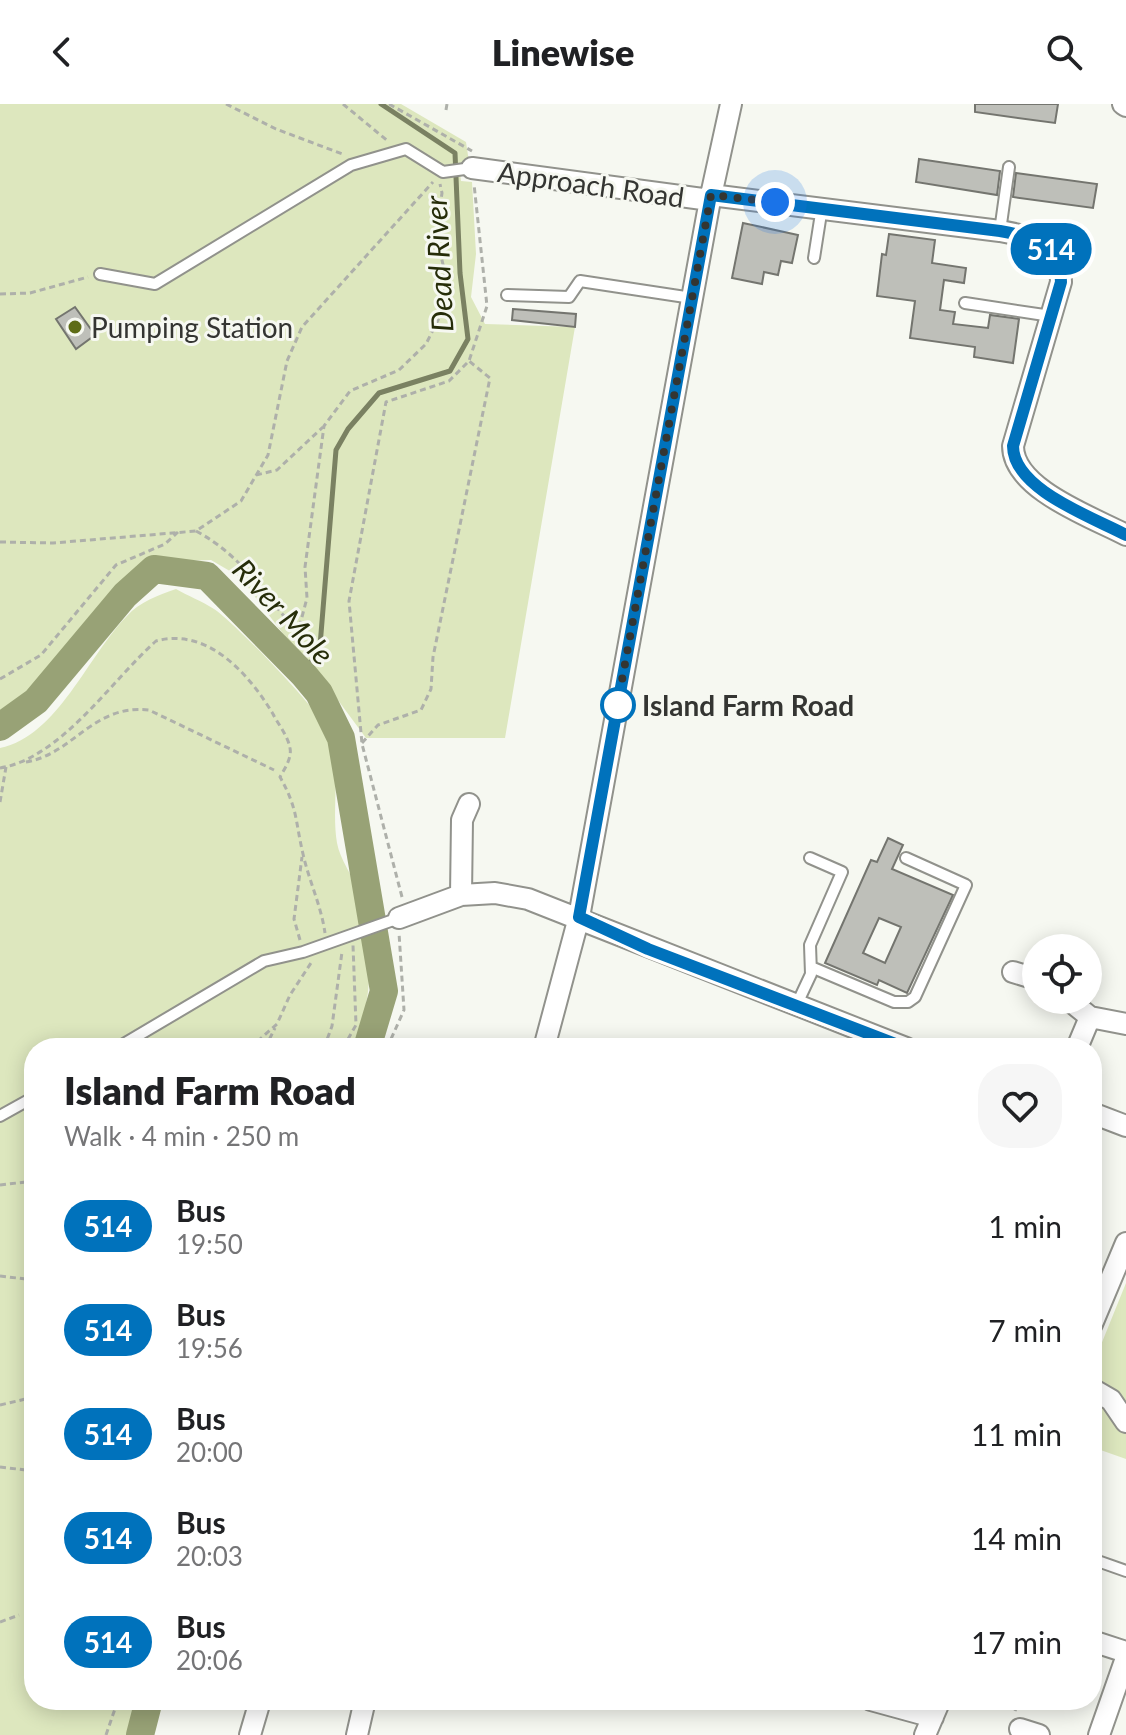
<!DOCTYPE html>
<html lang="en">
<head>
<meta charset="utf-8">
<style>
  body { margin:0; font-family:Lato,sans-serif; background:#f6f6f6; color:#202124; height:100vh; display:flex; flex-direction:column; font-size:30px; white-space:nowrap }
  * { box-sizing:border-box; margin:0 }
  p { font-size:26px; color:#757577 }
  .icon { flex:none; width:44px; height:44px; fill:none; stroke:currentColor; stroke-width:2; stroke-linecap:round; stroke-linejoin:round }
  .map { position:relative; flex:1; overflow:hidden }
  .sheet { position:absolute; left:24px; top:934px; width:1078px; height:672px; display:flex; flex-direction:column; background:#fff; border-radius:32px; box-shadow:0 4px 20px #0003 }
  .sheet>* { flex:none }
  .badge { padding:0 16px; border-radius:26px; font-size:28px; line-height:52px }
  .buttons { position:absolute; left:1022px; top:830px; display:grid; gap:16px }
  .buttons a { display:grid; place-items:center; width:80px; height:80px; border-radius:50%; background:#fff; box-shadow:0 4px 20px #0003; font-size:40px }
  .you { position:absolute; width:40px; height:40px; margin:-20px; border:6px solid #fff; border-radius:50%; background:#1a73e8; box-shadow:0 0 0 12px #1a73e833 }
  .map>.badge { position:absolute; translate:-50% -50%; box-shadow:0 0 0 4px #fff }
  .round { display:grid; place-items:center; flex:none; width:84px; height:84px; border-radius:32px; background:#f6f6f6 }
  .head { display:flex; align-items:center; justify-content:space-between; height:136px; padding:0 40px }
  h1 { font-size:38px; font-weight:800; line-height:60px }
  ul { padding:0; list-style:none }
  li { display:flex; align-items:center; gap:24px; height:104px; padding:0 40px }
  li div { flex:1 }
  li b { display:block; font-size:30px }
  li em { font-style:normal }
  li .badge { min-width:88px; font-weight:700; text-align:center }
  header { display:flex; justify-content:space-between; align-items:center; height:104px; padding:0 40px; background:#fff; font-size:36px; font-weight:800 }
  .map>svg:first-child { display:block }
</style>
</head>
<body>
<header><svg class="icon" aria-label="back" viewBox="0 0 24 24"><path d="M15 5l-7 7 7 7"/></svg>Linewise<svg class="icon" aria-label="search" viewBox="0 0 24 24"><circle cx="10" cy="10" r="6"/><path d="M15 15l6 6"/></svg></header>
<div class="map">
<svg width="1126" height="1631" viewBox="0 0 1126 1631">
  <rect width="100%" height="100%" fill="#f6f8f1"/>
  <path fill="#dde7be" d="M0,0H401L466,38L469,58L459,59L461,77L472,78L476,150L471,193L485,220L575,223L505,634H366L303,549L300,552L240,473L211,456L155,458L138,467L94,508L35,587L0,610Z
    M176,485C188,492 202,497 214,505C235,519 322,609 329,629C342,663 331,704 337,739C340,756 353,772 359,789C374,840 374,895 353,944H34V1596H138L126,1631H0V644C58,632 88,551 127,512C139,498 159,491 176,485Z
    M1126,1179V1355L1092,1343V1263Z"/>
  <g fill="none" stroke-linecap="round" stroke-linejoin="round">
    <path stroke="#7a8162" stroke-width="5" d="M304,571L320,542L336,346L348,325L379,289L450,267L468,235L460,169L455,49L381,0"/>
    <path stroke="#98a276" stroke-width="28" d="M0,623L36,597L125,491L154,465L207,472L304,571L319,589L341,634L384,887L367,944
      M140,1631L149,1596"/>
  </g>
  <path fill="#bebfb9" stroke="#74756f" stroke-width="2" fill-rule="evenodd" d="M975,0H1058L1055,19L975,8Z
    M919,55L1000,67L997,91L916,78Z
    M1016,69L1097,80L1093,104L1013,93Z
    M743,119L798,131L792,159L781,157L778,171L764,168L762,180L732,174Z
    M889,130L935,136L932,159L966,164L964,179L944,176L940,206L955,208L953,220L988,224L990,211L1019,215L1013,259L974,253L975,243L910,234L915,197L877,192L882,150L886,151Z
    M75,203L95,231L76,245L56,215Z
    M513,205L576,210L575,223L512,216Z
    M888,734L903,741L892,765L953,791L907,889L879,876L877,881L825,859L871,756L877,758ZM879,814L901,823L885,859L863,849Z"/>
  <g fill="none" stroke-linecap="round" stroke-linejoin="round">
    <defs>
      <path id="lane" d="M1000,127L1009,63
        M814,154L822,103
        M100,170L155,180L351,61L406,45L443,68L472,64
        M507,191L569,193L580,177L692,194
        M965,199L1051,212
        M811,863L894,898H908L915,893L966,781L906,754
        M796,902L811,870L810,841L842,768L810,754
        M117,944L264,857L303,848L399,814
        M0,1012L34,993
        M1092,1455L1126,1467"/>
      <path id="street" d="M1123,0L1126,2
        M472,64L710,96
        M711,91L1000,127C1033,133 1061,139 1061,178L1013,342C1013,385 1092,413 1126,431
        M461,791L462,716L469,700
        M399,814L461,791L495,789L528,795L906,944
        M1013,868L1036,875
        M1069,896L1090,913L1126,920
        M544,944L579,813L710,96L731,0
        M1077,944L1090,913
        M1092,1009L1126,1022
        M1092,1220L1126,1139
        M1092,1285L1111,1296L1126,1318
        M1092,1537L1126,1548
        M871,1596L933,1613
        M1020,1625L1039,1631
        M250,1631L260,1597
        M357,1631L365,1596
        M925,1631L940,1596
        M1099,1631L1126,1554"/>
    </defs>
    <use href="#lane" stroke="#91928c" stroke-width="14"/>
    <use href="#street" stroke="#91928c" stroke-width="24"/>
    <path stroke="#aeb0aa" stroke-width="3" stroke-dasharray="6 4" stroke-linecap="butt" d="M226,0L276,25L345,51
      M343,0L389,38
      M389,0L472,47
      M446,6L447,0
      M0,190L30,189L88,173
      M256,371L277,366L323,323
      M196,427C244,453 262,489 298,528L307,494L305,463L324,322L350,287L399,266L426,240L442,208L445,169L436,131L442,89L440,80
      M0,438L53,439L196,427L241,397L268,351L287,257L302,223L433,78
      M0,575L41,551L116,461L165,440L178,428
      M362,639L378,621L421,606L431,585L433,553L490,274L469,257
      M26,658C74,650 92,600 149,606L274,666
      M0,664C61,654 111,577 156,537C208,523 249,570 273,610C278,620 288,632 290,644C292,654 285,664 280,673C298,705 295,716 303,750C309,777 321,801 325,829
      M0,698L6,663
      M402,793L362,640L349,497L386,298L449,277L469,257L487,202L474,80
      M300,836L294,815L302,753
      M250,944L277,920L290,891L311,859
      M265,944L275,924
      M324,944L332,922L342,848
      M343,944L356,921L353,841
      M387,944L404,906L399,829
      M0,1081L34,1077
      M0,1172L34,1176
      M0,1301L34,1293
      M0,1363L34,1367
      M0,1518L19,1511
      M1015,1607L1019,1596
      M106,1631L118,1596"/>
    <use href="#lane" stroke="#fff" stroke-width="10"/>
    <use href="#street" stroke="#fff" stroke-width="20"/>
  </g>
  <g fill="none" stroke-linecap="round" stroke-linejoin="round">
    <defs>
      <path id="line" d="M906,944L648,845L579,813L711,91L1000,127C1033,133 1061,139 1061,178L1013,342C1013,385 1092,413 1126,431"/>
    </defs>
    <use href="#line" stroke="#fff" stroke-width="18"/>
    <use href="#line" stroke="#0072bc" stroke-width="12"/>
    <path stroke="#343532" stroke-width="8" stroke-dasharray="0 14.4" d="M618,601L616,609L711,91L775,98"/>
  </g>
  <circle fill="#5e6c16" stroke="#f6f8f1" stroke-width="3" cx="75" cy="223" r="8"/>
  <circle fill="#fff" stroke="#0072bc" stroke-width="4" cx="618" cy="601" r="16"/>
  <g text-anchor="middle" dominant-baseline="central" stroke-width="6" stroke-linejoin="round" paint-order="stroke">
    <g font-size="28" fill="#343532" stroke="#f6f8f1">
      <text transform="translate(591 80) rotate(8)">Approach Road</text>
    </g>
    <g font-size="28" fill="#343532" stroke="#f6f8f1" text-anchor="start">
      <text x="91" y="223">Pumping Station</text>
    </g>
    <g font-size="28" font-weight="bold" fill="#343532" stroke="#f6f8f1" text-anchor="start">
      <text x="642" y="601">Island Farm Road</text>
    </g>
    <g font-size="30" font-style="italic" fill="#262d09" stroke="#f6f8f1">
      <text transform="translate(438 160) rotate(-93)">Dead River</text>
      <text transform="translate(284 507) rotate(47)">River Mole</text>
    </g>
  </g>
</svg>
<div class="buttons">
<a><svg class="icon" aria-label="locate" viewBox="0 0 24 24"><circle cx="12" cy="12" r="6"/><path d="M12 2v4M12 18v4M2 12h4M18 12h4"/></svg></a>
</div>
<div class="you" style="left:775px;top:98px"></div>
<b class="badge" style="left:1051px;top:145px;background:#0072bc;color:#fff">514</b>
<section class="sheet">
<div class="head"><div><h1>Island Farm Road</h1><p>Walk · 4 min · 250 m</p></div><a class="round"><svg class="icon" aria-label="heart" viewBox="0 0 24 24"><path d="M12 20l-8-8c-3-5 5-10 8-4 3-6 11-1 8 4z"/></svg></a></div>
<ul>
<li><span class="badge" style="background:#0072bc;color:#fff">514</span><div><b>Bus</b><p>19:50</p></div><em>1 min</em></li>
<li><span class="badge" style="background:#0072bc;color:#fff">514</span><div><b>Bus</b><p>19:56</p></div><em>7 min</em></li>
<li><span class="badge" style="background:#0072bc;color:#fff">514</span><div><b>Bus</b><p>20:00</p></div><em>11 min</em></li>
<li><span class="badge" style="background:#0072bc;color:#fff">514</span><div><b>Bus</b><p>20:03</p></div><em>14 min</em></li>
<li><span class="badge" style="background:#0072bc;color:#fff">514</span><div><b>Bus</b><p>20:06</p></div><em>17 min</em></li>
</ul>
</section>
</div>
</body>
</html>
